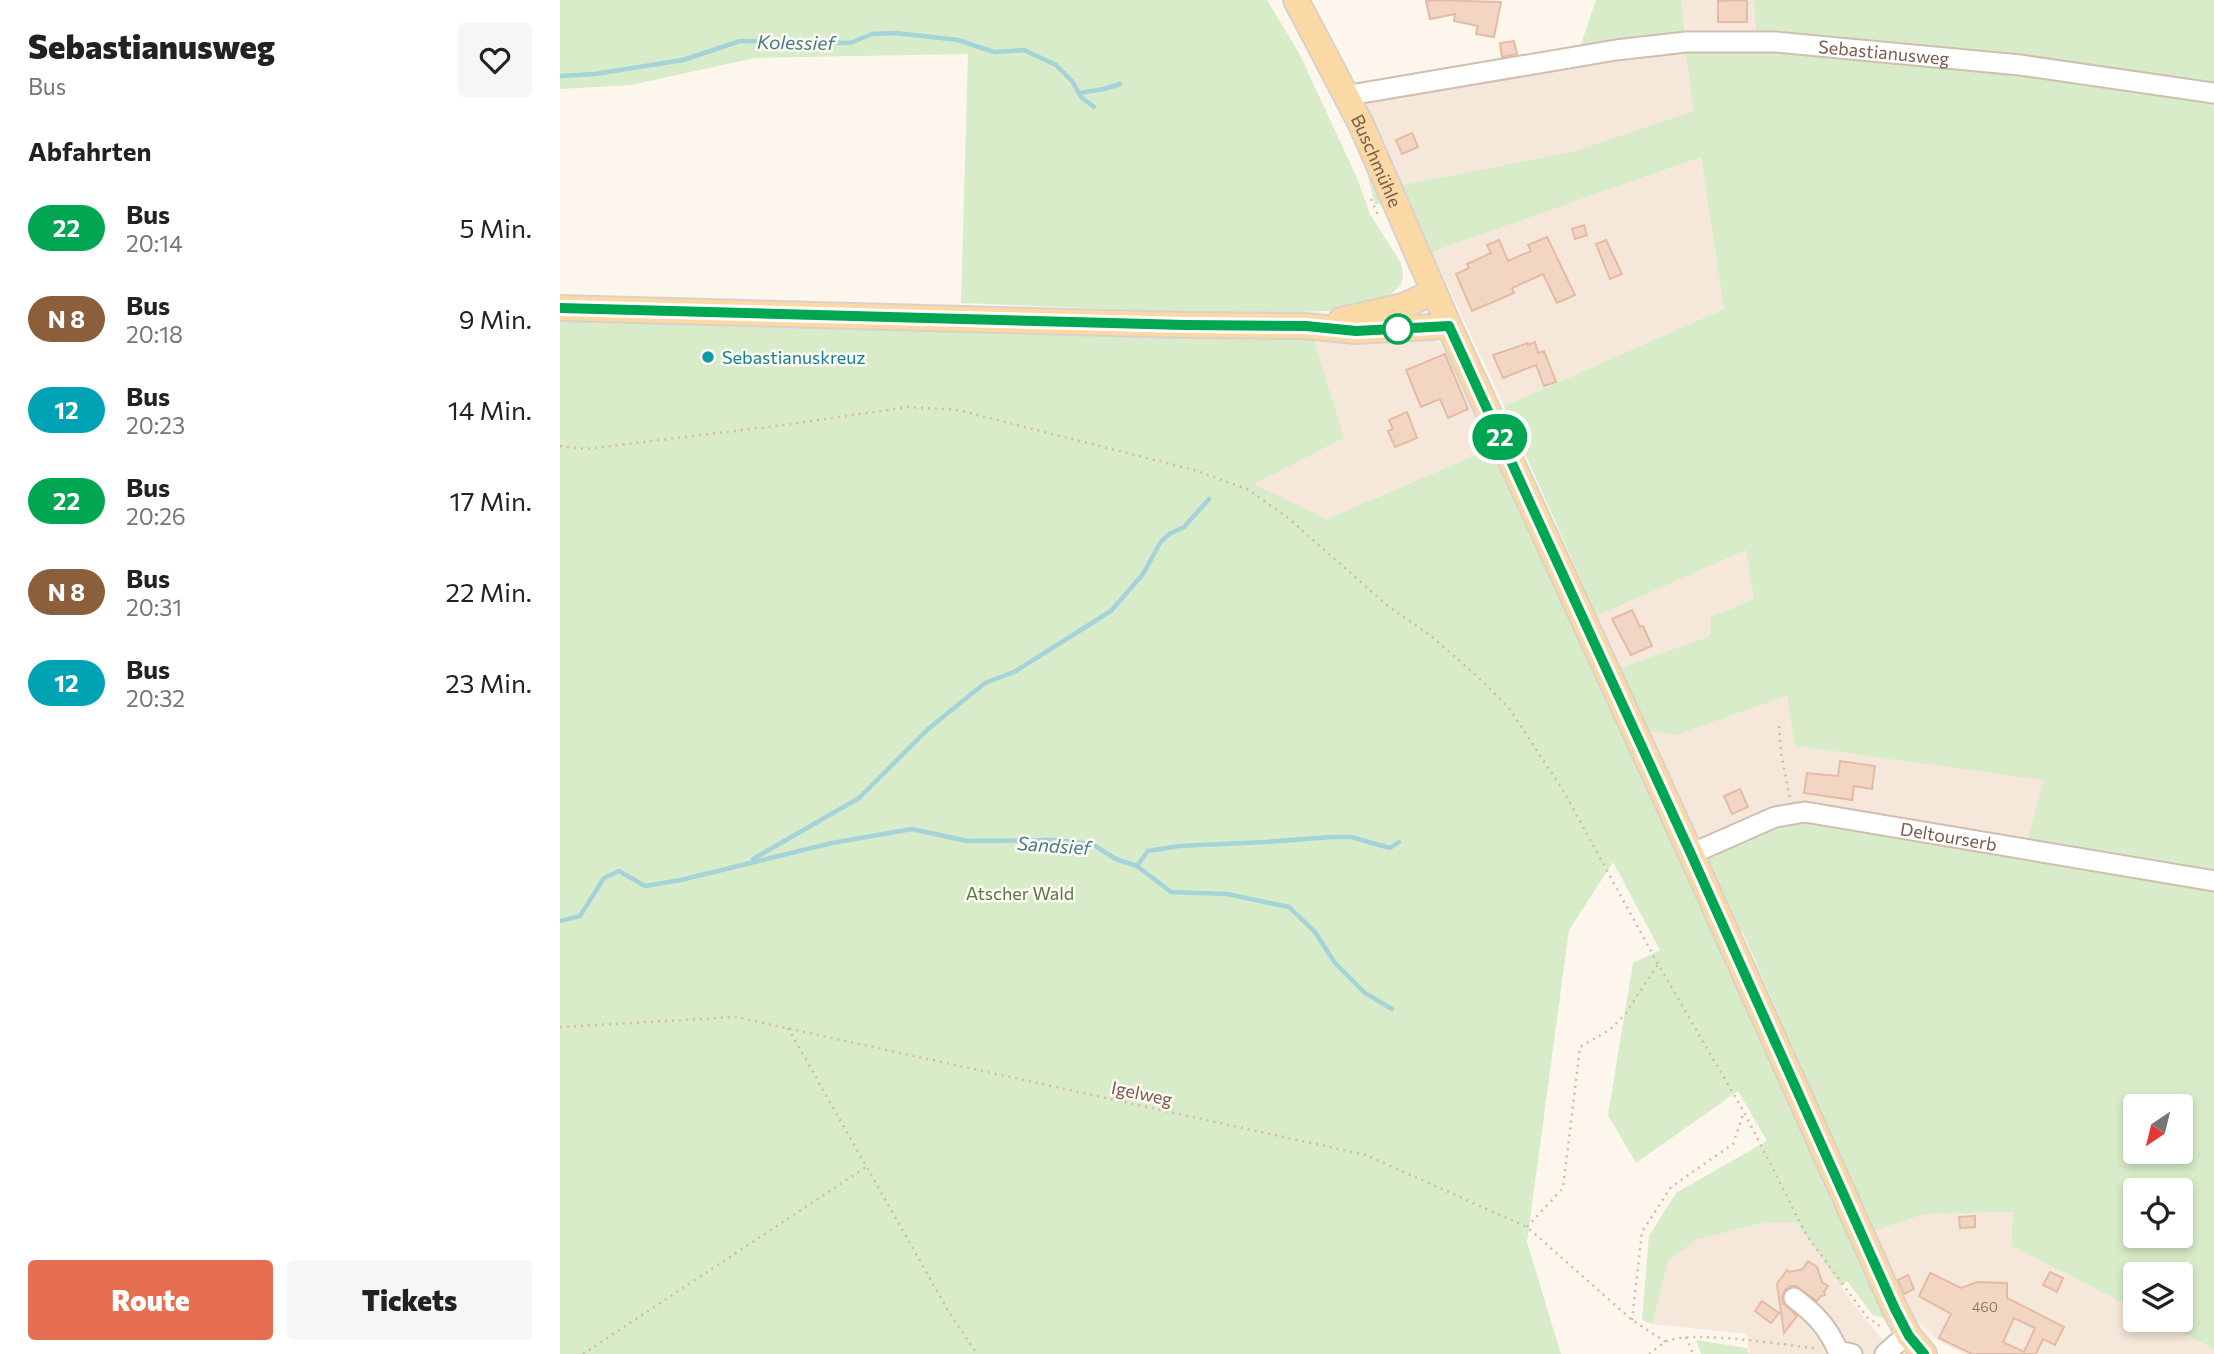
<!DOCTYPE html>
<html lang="de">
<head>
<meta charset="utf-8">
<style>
  body { margin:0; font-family:Commissioner,sans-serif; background:#f6f6f6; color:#222; height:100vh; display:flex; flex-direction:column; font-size:26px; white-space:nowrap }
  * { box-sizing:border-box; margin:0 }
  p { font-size:23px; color:#767676 }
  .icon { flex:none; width:38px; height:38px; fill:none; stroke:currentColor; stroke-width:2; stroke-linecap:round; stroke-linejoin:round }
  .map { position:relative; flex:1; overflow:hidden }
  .details { display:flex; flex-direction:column; background:#fff; width:560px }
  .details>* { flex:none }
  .badge { padding:0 14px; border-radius:23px; font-size:24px; line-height:46px }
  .needle { width:46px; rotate:215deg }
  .controls { position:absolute; left:1563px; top:1094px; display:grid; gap:14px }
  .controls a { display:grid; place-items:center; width:70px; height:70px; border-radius:7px; background:#fff; box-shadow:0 4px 10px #0003; font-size:35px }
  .map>.badge { position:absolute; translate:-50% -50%; box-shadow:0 0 0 4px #fff }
  h2 { padding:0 28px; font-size:26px; line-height:63px }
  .round { display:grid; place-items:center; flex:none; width:74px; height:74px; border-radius:7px; background:#f6f6f6 }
  .headline { display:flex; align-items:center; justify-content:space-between; height:119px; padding:0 28px }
  h1 { font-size:33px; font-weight:800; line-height:52px }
  .primary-button { display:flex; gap:14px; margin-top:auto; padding:14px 28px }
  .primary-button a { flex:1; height:80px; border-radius:7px; background:#e76f51; color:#fff; font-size:28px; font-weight:800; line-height:80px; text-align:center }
  .primary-button a+a { background:#f6f6f6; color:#222 }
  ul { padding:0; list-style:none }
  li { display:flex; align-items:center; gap:21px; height:91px; padding:0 28px }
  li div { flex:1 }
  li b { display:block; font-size:26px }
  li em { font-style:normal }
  li .badge { min-width:77px; font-weight:700; text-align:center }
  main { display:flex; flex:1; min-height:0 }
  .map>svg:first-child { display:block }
</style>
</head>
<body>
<main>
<section class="details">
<div class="headline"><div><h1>Sebastianusweg</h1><p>Bus</p></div><a class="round"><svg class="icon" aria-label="heart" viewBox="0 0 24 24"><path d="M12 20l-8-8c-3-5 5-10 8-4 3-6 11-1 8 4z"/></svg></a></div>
<h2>Abfahrten</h2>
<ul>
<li><span class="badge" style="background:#00a651;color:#fff">22</span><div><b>Bus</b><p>20:14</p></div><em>5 Min.</em></li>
<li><span class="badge" style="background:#8b5e3c;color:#fff">N 8</span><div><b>Bus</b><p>20:18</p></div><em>9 Min.</em></li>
<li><span class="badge" style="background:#00a3b4;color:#fff">12</span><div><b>Bus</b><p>20:23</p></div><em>14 Min.</em></li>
<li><span class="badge" style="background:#00a651;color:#fff">22</span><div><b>Bus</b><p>20:26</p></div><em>17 Min.</em></li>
<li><span class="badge" style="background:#8b5e3c;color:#fff">N 8</span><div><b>Bus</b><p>20:31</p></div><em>22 Min.</em></li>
<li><span class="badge" style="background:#00a3b4;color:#fff">12</span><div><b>Bus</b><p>20:32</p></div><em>23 Min.</em></li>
</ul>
<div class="primary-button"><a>Route</a><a>Tickets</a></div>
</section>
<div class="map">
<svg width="1654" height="1354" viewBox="0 0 1654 1354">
  <rect width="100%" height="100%" fill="#fdf6ec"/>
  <path fill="#f5e8da" d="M1121,0H1194L1196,36L1125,35Z
    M1125,48L1135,111L1015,151L842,185L807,107V102L810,98Z
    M1141,157L1164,309L944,406L872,252Z
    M753,336L865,339L878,342L888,349L934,447L767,519L693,484L784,438Z
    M1186,550L1194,599L1151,617L1150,636L1059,668L1037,616Z
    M1227,696L1236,746L1485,780L1467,841L1137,842L1088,731L1116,735Z
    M1453,1212L1451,1246L1575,1309V1320H1596L1654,1349V1354H1405L1377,1340L1348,1312L1313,1231L1365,1214Z
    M1236,1222L1294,1305L1334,1354H1189L1187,1334L1092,1324L1108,1261L1136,1240L1202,1223Z"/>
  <path fill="#d8ecc9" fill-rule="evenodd" d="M0,0H707L739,53L797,178L810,214L841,263L843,275L841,285L823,301L811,305L765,311L719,313H656L401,303L408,54L195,58L71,85L0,89Z
    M1036,0H1121L1125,35L1019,50Z
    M1194,0H1654V89L1196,36Z
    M1125,48L1355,60L1475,73L1654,101V1349L1596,1320H1620V1274H1575V1309L1451,1246L1453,1212L1365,1214L1313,1231L1183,933L1176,925L1146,856L1137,842L1236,800L1467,841L1484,780L1235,746L1227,696L1116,735L1088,731L1059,668L1150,636L1151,617L1194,599L1186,550L1037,616L944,406L1164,309L1141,157L872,252L842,185L1015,151L1134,111ZM1575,1106H1620V1152H1575ZM1575,1190H1620V1236H1575Z
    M782,107L821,203L815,205L805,164L778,110Z
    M0,314L753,336L784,438L694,484L767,519L934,447L1327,1319L1314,1316L1287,1281L1281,1286L1236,1222L1202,1223L1136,1240L1108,1261L1092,1324L1082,1320L1089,1236L1116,1193L1207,1141L1178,1091L1076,1163L1048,1115L1073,963L1100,950L1053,862L1009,930L967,1242L1001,1354H0Z
    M1136,1340L1187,1348L1189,1354H1141Z"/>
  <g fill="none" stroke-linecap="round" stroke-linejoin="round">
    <path stroke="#a5d3da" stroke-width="4.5" d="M0,76L35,74L123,60L180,41L290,43L312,34L336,33L398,40L434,52L464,50L496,65L512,81L521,97L534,107
      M519,93L544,89L560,84
      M193,859L299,798L368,729L425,683L454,672L551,611L583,574L600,543L609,534L624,527L649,499
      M577,866L588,851L619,846L705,842L772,837H791L830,848L839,842
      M0,921L20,916L44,878L59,871L85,886L121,880L272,843L352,829L407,841L495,840L532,844L556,859L577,866L611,892L667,894L729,907L755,932L775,963L805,993L832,1009"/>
  </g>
  <path fill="#f3d5c3" stroke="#e6bba3" stroke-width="2" fill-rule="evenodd" d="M872,0L941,2L934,37L916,34L918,26L894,21L895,14L870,19L866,1Z
    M1187,0V22H1158V1Z
    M954,41L957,54L942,57L940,43Z
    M852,133L858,147L842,154L836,140Z
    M1024,225L1027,235L1015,239L1012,229Z
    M987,237L1015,295L997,303L983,274L952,288L954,293L912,311L896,274L909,268L907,264L931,253L927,245L939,240L948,261L971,251L968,245Z
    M1046,240L1062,274L1050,279L1036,244Z
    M975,342L978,353L984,351L996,382L984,386L976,365L943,378L933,355L968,343V345Z
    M885,354L908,409L888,418L880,399L861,407L846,370Z
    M847,412L857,438L835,447L828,431L833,429L829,420Z
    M1072,610L1080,627L1083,626L1092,646L1071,655L1052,619Z
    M1280,761L1315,766L1312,789L1294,786L1292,800L1244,793L1247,773L1278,776Z
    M1180,789L1188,807L1172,814L1164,796Z
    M1415,1216V1227L1400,1228L1399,1217Z
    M1248,1261L1257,1267L1262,1282L1268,1286L1264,1292L1265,1295L1261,1296L1257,1301L1236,1286H1230L1225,1290L1222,1296L1223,1303L1237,1316L1224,1333L1217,1284L1227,1270L1230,1272L1243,1269Z
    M1490,1272L1503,1278L1497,1292L1483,1285Z
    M1370,1273L1401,1288L1417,1282L1447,1283V1298L1504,1327L1495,1345L1483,1339L1476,1354H1412L1379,1338L1391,1314L1359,1296ZM1454,1318L1475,1328L1464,1352L1443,1342Z
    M1348,1275L1354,1289L1344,1294L1338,1280Z
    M1202,1301L1219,1313L1211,1323L1195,1311Z"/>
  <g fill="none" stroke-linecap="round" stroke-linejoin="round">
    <defs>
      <g id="minor">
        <path id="s1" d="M787,97L796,94L1056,50L1126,42H1216L1460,65L1654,93"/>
        <path id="s2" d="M1131,854L1215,817L1245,812L1654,881"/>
        <path d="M1234,1298C1254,1313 1268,1327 1278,1351L1292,1354"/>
        <path d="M1325,1354L1336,1344L1349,1336"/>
      </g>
      <g id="major">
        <path id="s3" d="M736,0L801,124L889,326L1131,854L1335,1309L1349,1336L1364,1354"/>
        <path d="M0,308L626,325L746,326L796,331L889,326"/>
        <path d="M781,320L843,306L874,292"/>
      </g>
    </defs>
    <use href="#minor" stroke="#d1beb0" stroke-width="23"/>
    <use href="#major" stroke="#dad1cd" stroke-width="28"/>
    <path stroke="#d9b8a5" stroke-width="2.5" stroke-dasharray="2 5" stroke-linecap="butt" d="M811,199L818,215
      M0,446L25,449L224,425L348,407L398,410L634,470L687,489L727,517L828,606L871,636L917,676L949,708L1004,792L1098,964L1184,1112L1247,1236L1307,1317L1324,1329
      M1219,726L1221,752L1230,799
      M0,1027L176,1017L806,1155L967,1227L1072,1320L1106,1342
      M228,1028L390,1314L417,1354
      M967,1227L1003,1188L1020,1047L1051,1029L1066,1013L1098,964
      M1072,1320L1082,1232L1111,1187L1173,1144L1184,1112
      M1126,1337L1133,1354
      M23,1354L306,1167
      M1089,1354C1095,1350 1101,1344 1107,1341C1134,1330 1227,1345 1259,1349"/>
    <use href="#minor" stroke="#fff" stroke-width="19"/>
    <use href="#major" stroke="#fbd9a5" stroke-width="24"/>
  </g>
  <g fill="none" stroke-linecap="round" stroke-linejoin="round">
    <defs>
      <path id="line" d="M0,308L625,325L746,326L796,331L889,326L1131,854L1335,1309L1349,1336L1364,1354"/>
    </defs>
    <use href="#line" stroke="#fff" stroke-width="16"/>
    <use href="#line" stroke="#00a651" stroke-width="10"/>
  </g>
  <circle fill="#fff" stroke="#00a651" stroke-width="3.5" cx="838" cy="329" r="14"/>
  <circle fill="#0f9aa8" stroke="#fffaf3" stroke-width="2.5" cx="148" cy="357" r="7"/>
  <g text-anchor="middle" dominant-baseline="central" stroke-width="5" stroke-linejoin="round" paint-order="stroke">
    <g font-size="14" fill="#987a6a">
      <text x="1425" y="1306">460</text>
    </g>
    <g font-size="18" fill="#7a5c4d" stroke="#fffaf3">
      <text stroke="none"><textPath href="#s1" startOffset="542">Sebastianusweg</textPath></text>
      <text stroke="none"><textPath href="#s3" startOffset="180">Buschmühle</textPath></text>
      <text stroke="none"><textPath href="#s2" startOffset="268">Deltourserb</textPath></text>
      <text transform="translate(582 1093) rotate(12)">Igelweg</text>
    </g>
    <g font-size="18" fill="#0d838f" stroke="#fffaf3" text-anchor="start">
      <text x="162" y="357">Sebastianuskreuz</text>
    </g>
    <g font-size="18" fill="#537a41" stroke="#fffaf3">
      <text x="460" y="893">Atscher Wald</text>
    </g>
    <g font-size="19" font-style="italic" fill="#437c86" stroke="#fffaf3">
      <text transform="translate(236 42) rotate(1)">Kolessief</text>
      <text transform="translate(494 845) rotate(4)">Sandsief</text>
    </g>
  </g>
</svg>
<div class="controls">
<a><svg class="needle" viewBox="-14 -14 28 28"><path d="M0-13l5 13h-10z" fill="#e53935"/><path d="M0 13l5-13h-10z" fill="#767676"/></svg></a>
<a><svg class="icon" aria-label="locate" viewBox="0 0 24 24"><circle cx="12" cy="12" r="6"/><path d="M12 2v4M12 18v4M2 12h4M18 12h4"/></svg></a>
<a><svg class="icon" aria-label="layers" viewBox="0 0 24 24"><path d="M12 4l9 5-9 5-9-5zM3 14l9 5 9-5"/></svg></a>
</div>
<b class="badge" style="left:940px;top:437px;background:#00a651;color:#fff">22</b>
</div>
</main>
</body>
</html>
